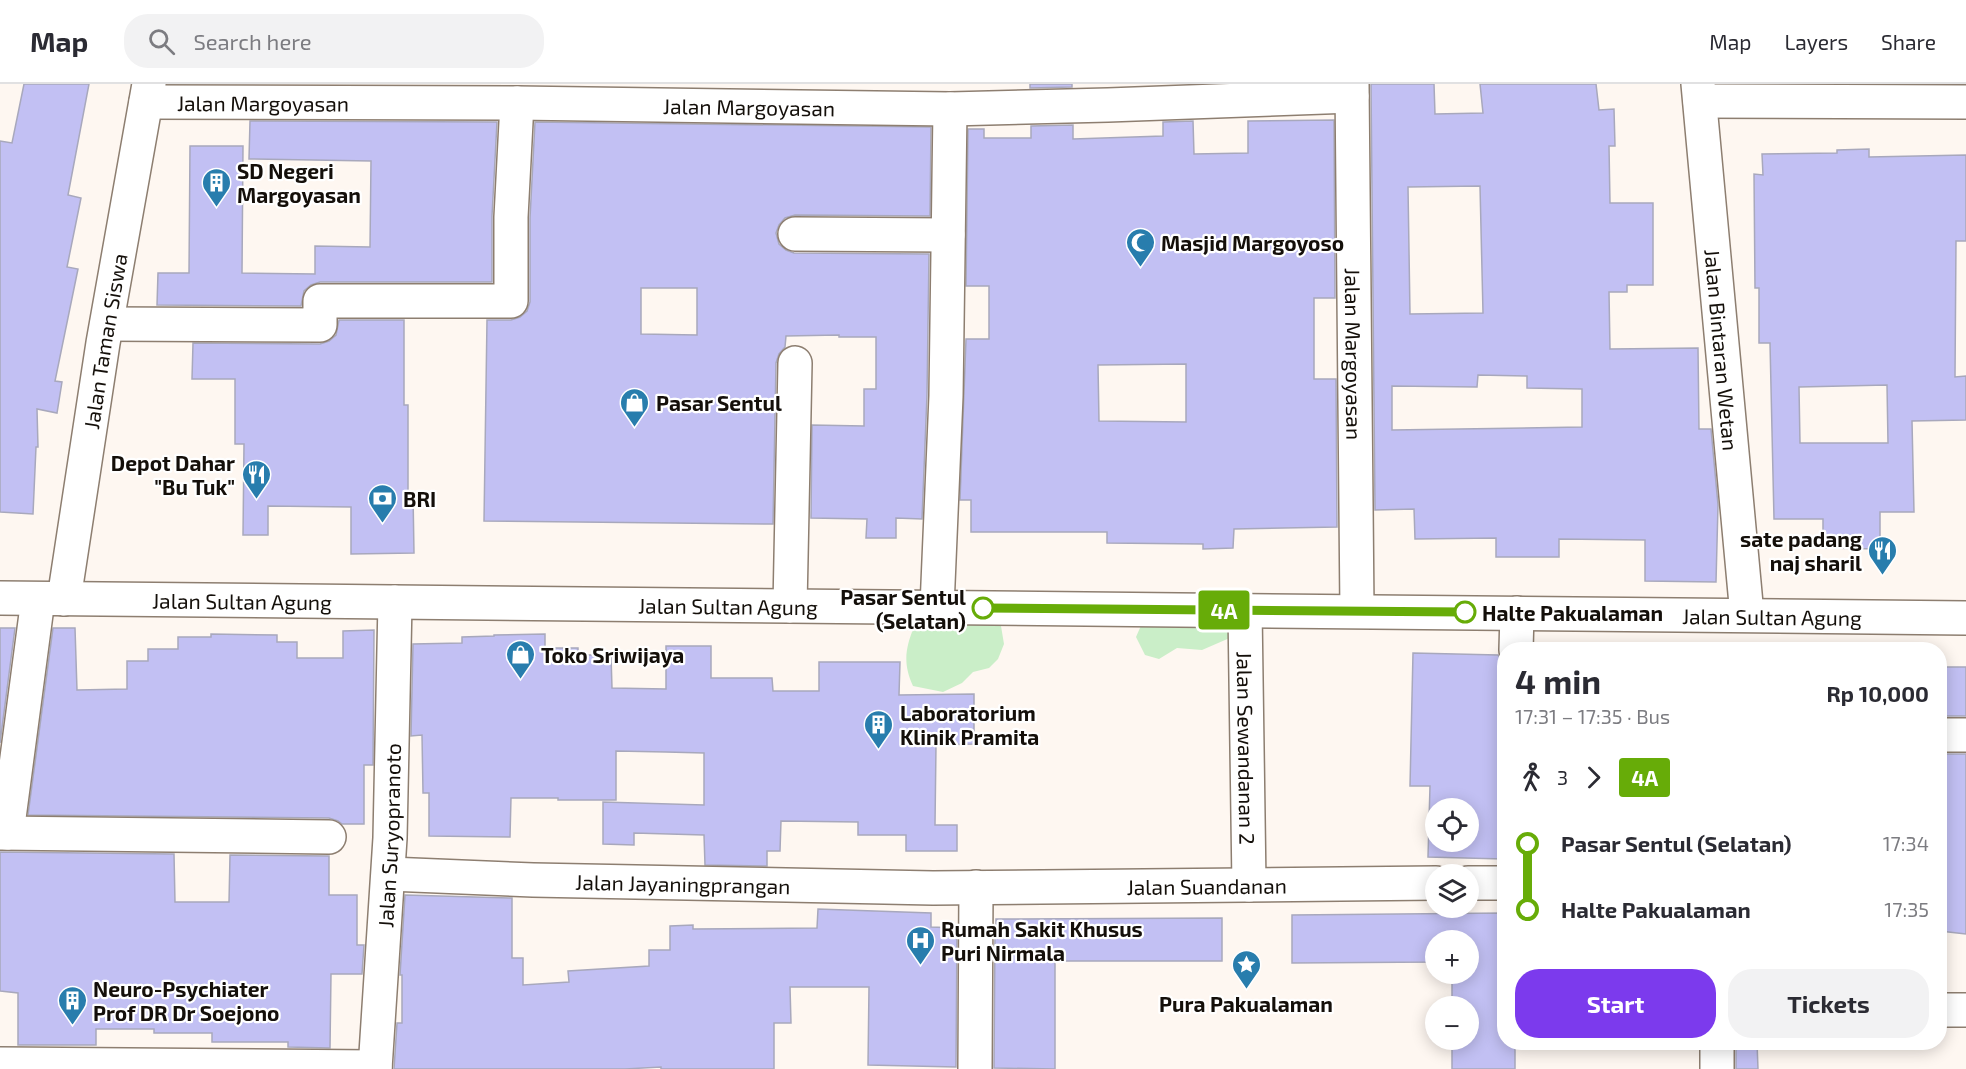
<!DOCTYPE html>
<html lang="en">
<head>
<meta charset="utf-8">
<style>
  body { margin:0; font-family:"Exo 2",sans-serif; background:#f2f2f3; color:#2b2b33; height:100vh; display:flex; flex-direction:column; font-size:22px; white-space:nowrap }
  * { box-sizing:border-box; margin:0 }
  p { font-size:20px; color:#7c7c81 }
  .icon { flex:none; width:33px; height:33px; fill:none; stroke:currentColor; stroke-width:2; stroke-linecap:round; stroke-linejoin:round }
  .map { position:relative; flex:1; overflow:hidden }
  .drawer { position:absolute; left:1497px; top:558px; width:450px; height:408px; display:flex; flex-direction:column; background:#fff; border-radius:24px; box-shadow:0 3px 15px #0003 }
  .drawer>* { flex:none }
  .badge { padding:0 12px; border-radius:4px; font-size:21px; line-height:39px }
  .fabs { position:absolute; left:1425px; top:714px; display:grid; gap:12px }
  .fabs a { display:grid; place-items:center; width:54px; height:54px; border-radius:50%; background:#fff; box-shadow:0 3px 15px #0003; font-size:30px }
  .map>.badge { position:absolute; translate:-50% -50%; box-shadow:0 0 0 3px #fff }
  .legs { display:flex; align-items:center; gap:9px; height:66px; padding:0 18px; font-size:20px }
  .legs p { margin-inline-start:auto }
  .overview { display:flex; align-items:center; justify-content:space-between; height:102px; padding:0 18px }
  h1 { font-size:33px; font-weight:700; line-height:45px }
  .cta { display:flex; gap:12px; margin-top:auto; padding:12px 18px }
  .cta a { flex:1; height:69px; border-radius:24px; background:#7c3aed; color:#fff; font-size:24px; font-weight:700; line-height:69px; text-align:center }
  .cta a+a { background:#f2f2f3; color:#2b2b33 }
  ul { padding:0 18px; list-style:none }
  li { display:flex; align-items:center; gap:21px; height:66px; font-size:22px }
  li i { display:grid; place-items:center; width:9px; height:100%; margin:0 8px; background:currentColor }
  li i::after { content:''; width:15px; height:15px; margin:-8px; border:4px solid; border-radius:50%; background:#fff }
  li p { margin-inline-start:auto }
  li:first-child i { background:linear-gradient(#0000 50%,currentColor 0) }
  li:last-child i { background:linear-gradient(currentColor 50%,#0000 0) }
  header { display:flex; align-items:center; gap:36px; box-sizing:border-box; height:84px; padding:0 30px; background:#fff; border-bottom:2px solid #e1e1e2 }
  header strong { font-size:28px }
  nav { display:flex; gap:33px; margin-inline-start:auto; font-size:21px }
  .search { width:420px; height:54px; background:#f2f2f3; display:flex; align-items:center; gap:15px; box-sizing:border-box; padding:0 21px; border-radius:24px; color:#7c7c81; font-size:22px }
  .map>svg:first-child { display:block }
</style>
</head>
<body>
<header>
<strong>Map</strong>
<div class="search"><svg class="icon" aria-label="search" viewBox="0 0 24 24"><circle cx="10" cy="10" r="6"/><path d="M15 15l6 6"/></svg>Search here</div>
<nav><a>Map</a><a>Layers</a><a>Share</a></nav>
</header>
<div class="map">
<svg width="1966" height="985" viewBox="0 0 1966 985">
  <rect width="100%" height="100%" fill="#fef7f1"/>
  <path fill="#caeec8" d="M1235,532L1232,553L1202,566L1177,564L1159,575L1145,571L1136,553L1143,537Z
    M936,533L1000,536L1004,560L998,575L989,584L973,588L962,599L943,608L913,602C903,580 905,565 914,543Z"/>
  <path fill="#c2c0f3" stroke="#a8a8bc" stroke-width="1.5" fill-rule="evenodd" d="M24,0H89L68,111L81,114L67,183L78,185L55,297L62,298L57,329L37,325L38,363H36L33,430L0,428V57L12,59Z
    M1030,0H1072V3L1030,4Z
    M1371,0H1434L1435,30L1483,29L1480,0H1596L1599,26L1614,25L1615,62H1609L1610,119H1653V201H1627V208H1609L1610,265L1698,264L1699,345H1711L1718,421L1716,498L1645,497V456L1559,455V473H1496V454L1415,455L1414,425L1375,426ZM1480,102L1483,229L1410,230L1408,103ZM1478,291L1527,292V304L1582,305V343L1392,346V302L1477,303Z
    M1334,36L1335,214H1314V295H1336L1337,443L1234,445L1233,464L1203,465V460L1107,459V448H971V416H960L966,255H989V202H966L968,45H984V54H1031V42L1073,41V55L1163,52V38L1193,37L1194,70L1248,69V37ZM1186,280V338L1099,337L1098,281Z
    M250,37L497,38L492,132V198H320L311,201L304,207L301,222L157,221L158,189H189L190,62H243L242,189L315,190V162L370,163L371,77L249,75Z
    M535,38L931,43L930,132L795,131L785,134L779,141L776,149L779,160L786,166L794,169L929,170L927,311L922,435L896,434V454H866L867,435L811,434L812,341L864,342V305H876V253H839V251L786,252L785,263L779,270L776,279L773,440L484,437L487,236H511L520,233L527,227L530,218V134ZM641,204H697V251L641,250Z
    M1869,65V73L1966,71V157H1956L1955,293L1966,292V336L1912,337L1914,428H1880V465L1823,464V435H1774L1770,259H1759V204H1755L1754,90L1763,91L1762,70L1837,69V66ZM1887,301L1888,359H1800L1799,303Z
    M339,236H404V321H408V410H413L414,469L351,470V423L268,422V451H243L244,360H235V295H192L193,259L320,260L329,257L336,251Z
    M0,544H15L0,659Z
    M53,544H75L77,606L127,605V577H148V565H178V553H211V550L277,551V558H297V574H343V547L374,546L373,681H364V740H342L338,737L329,734L28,731Z
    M545,550V564H578V571H611L612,604L666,605V562H711V594H772L773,607H819V578H900L899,611L974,610V660L936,661L935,741H957V767H906V751H858V738L781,737L780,767H767V782L705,781L704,751L634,749V761L603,760V718L704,721V669L666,668L616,667V716H558V714H511L510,753L429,752V709H423L422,651L411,652L413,560L462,559V553L494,552V551Z
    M1413,569L1498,571L1504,580L1503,775L1428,773L1430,702H1410ZM1436,724H1468V758H1436Z
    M1942,583H1966V632H1943Z
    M1940,670H1966V850L1940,847L1944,778L1940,777Z
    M0,768L174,770L175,818H229L230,771L329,772V811H357V861H364L362,890H331L330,964L288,963V958H212V949H154V945H96V961H18V909L0,907Z
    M405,811L512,814V874H523V901L569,898L568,887L649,882V866H670V842L693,841V845L817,844L818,825L931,829V843L957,844L956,983L868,981L869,903H790L791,939H774V985H661V983L625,985H394L397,939H402V891H400Z
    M1504,829V958H1515V985H1452V956H1468V922H1452V890H1468V856H1436V878L1292,879V831Z
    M1222,834V877H1055V985L994,984L995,845H996V835Z
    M1736,958H1757L1758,985H1736Z"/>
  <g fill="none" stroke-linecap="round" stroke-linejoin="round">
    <defs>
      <g id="minor">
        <path id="s1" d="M1352,0L1357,527"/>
        <path id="s2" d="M1698,0L1747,531"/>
        <path d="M1700,17L1966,18"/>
        <path id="s3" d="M146,18L517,19L950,25L1108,21L1352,12"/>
        <path d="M795,150L948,151"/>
        <path d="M107,240L320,241V217H511V133L517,19"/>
        <path d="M790,522L795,279"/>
        <path d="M937,523L946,312L950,25"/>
        <path id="s4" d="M1245,526L1249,801"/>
        <path d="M1516,566L1517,529"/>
        <path d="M1940,651H1966"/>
        <path d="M0,749L329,753"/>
        <path d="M7,749L38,515"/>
        <path id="s5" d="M389,790L533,796L933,804L1436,799"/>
        <path d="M1468,799H1504"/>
        <path d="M1940,926H1966"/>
        <path d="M1717,958V985"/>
        <path d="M0,980L375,983"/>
        <path d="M975,985L976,803"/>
      </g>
      <g id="major">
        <path id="s6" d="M0,514L1966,534"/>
        <path id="s7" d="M64,515L103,259L149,0"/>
        <path id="s8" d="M375,985L390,754L395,518"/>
      </g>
    </defs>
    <use href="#minor" stroke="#8d7e70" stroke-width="36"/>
    <use href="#major" stroke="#8d7e70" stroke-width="36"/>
    <use href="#minor" stroke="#fff" stroke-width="33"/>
    <use href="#major" stroke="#fff" stroke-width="33"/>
  </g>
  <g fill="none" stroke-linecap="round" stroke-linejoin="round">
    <defs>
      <path id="line-1" d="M983,524L1465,528"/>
    </defs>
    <use href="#line-1" stroke="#fff" stroke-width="14"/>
    <use href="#line-1" stroke="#67ac08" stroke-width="9"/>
  </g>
  <defs>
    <symbol id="building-pin" viewBox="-11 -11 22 30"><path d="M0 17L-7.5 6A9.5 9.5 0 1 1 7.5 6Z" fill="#287dad" stroke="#fff"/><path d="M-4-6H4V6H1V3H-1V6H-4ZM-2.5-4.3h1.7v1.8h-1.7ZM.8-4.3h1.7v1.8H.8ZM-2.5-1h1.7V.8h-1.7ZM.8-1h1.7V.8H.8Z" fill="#fff"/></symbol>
    <symbol id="mosque-pin" viewBox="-11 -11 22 30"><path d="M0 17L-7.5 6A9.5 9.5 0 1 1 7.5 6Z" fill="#287dad" stroke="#fff"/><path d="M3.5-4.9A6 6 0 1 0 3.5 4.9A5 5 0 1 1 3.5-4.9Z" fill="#fff"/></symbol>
    <symbol id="shop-pin" viewBox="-11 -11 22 30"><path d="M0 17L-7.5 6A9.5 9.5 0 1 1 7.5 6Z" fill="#287dad" stroke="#fff"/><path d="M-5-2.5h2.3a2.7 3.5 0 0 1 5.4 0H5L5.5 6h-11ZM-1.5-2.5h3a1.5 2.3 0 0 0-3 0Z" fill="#fff"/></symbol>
    <symbol id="restaurant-pin" viewBox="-11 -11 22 30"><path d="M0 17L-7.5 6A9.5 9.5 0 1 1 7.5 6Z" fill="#287dad" stroke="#fff"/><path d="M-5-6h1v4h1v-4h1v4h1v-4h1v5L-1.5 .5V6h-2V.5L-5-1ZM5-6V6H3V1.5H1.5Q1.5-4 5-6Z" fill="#fff"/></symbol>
    <symbol id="bank-pin" viewBox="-11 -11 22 30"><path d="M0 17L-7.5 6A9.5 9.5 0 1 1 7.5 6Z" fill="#287dad" stroke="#fff"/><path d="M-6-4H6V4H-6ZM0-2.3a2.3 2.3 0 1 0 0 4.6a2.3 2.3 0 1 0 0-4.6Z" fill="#fff"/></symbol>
    <symbol id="hospital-pin" viewBox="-11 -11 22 30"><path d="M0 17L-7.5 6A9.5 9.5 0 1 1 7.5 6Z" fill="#287dad" stroke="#fff"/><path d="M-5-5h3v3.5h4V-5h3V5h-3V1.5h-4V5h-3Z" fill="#fff"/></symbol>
    <symbol id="sight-pin" viewBox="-11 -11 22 30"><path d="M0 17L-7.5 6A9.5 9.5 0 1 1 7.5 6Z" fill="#287dad" stroke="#fff"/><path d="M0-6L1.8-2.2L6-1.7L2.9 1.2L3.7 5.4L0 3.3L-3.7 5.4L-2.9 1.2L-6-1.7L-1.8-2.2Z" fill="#fff"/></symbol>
  </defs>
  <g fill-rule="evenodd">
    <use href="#building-pin" x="200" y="82" width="33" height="45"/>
    <use href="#mosque-pin" x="1124" y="142" width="33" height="45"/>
    <use href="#shop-pin" x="618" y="302" width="33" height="45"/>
    <use href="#restaurant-pin" x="240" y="374" width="33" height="45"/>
    <use href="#bank-pin" x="366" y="398" width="33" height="45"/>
    <use href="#restaurant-pin" x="1866" y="450" width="33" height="45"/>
    <use href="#shop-pin" x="504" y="554" width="33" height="45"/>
    <use href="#building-pin" x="862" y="624" width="33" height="45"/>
    <use href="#hospital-pin" x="904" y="840" width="33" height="45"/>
    <use href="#sight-pin" x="1230" y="864" width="33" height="45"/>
    <use href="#building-pin" x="56" y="900" width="33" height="45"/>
  </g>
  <g fill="#fff" stroke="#67ac08" stroke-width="3">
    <circle cx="983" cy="524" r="10"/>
    <circle cx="1465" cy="528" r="10"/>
  </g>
  <g text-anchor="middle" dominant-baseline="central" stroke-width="4.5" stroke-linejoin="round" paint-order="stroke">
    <g font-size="21" fill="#140f0a" stroke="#fff">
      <text stroke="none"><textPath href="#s3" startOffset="117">Jalan Margoyasan</textPath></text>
      <text stroke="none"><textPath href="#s3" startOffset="603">Jalan Margoyasan</textPath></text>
      <text stroke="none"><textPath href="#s7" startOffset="261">Jalan Taman Siswa</textPath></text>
      <text stroke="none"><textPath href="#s2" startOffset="267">Jalan Bintaran Wetan</textPath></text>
      <text stroke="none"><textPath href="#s1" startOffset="270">Jalan Margoyasan</textPath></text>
      <text stroke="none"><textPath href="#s6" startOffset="242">Jalan Sultan Agung</textPath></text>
      <text stroke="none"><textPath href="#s6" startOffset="728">Jalan Sultan Agung</textPath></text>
      <text stroke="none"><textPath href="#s6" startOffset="1772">Jalan Sultan Agung</textPath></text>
      <text stroke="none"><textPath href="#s4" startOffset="138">Jalan Sewandanan 2</textPath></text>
      <text stroke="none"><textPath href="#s8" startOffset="234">Jalan Suryopranoto</textPath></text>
      <text stroke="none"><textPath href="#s5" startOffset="294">Jalan Jayaningprangan</textPath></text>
      <text stroke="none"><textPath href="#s5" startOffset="818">Jalan Suandanan</textPath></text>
    </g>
    <g font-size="21" font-weight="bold" fill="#140f0a" stroke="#fff" text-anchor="start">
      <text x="237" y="86">SD Negeri<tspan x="237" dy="24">Margoyasan</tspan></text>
      <text x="1161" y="158">Masjid Margoyoso</text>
      <text x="656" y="318">Pasar Sentul</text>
      <text x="235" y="378" text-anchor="end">Depot Dahar<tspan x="235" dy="24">"Bu Tuk"</tspan></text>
      <text x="403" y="414">BRI</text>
      <text x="1862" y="454" text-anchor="end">sate padang<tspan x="1862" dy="24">naj sharil</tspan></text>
      <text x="541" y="570">Toko Sriwijaya</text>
      <text x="900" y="628">Laboratorium<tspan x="900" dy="24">Klinik Pramita</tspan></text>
      <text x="941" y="844">Rumah Sakit Khusus<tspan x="941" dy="24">Puri Nirmala</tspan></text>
      <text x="93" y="904">Neuro-Psychiater<tspan x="93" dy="24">Prof DR Dr Soejono</tspan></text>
      <text x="1246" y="919" text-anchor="middle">Pura Pakualaman</text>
    </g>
    <g font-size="21" font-weight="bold" fill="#140f0a" stroke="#fff" text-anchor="end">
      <text x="966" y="512">Pasar Sentul<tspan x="966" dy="24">(Selatan)</tspan></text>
      <text x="1482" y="528" text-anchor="start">Halte Pakualaman</text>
    </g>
  </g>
</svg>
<div class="fabs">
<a><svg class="icon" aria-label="locate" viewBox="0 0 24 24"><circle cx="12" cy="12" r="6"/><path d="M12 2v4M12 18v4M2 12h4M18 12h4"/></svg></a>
<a><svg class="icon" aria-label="layers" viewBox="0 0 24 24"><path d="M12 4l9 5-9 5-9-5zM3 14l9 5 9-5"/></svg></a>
<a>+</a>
<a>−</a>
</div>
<b class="badge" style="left:1224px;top:526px;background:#67ac08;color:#fff">4A</b>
<section class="drawer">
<div class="overview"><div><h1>4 min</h1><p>17:31 – 17:35 · Bus</p></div><b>Rp 10,000</b></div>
<div class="legs"><svg class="icon" aria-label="walk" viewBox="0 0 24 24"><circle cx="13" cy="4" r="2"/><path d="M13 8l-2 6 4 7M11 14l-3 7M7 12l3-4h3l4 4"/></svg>3<svg class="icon" aria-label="forward" viewBox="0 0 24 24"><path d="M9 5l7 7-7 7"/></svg><b class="badge" style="background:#67ac08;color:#fff">4A</b></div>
<ul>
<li><i style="color:#67ac08"></i><b>Pasar Sentul (Selatan)</b><p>17:34</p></li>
<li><i style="color:#67ac08"></i><b>Halte Pakualaman</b><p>17:35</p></li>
</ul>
<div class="cta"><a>Start</a><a>Tickets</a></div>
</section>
</div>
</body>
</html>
